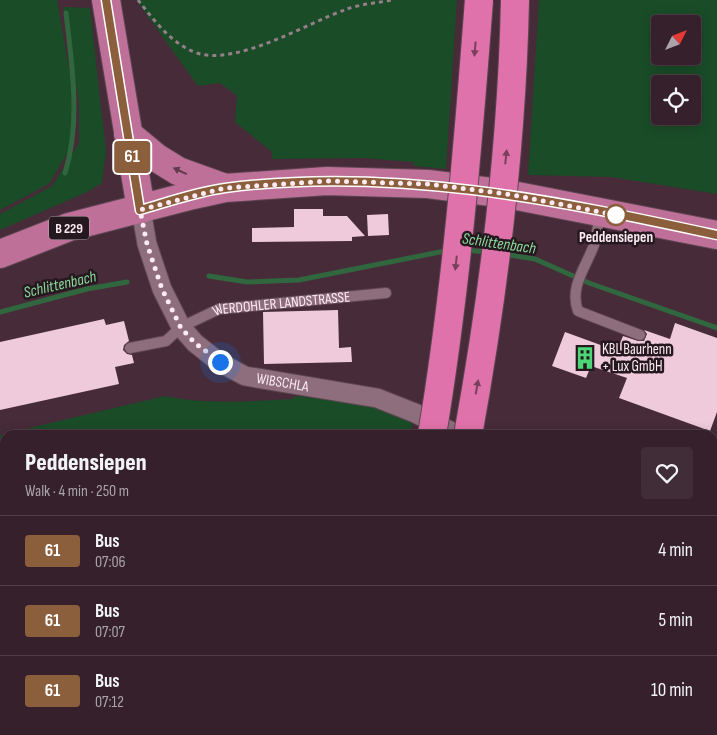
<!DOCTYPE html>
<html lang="en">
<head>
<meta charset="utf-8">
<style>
  body { margin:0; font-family:"Sofia Sans Condensed",sans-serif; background:#402d37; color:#f1f3f6; height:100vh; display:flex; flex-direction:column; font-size:19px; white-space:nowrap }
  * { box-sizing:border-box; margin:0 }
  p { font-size:16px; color:#aaa3a9 }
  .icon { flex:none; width:28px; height:28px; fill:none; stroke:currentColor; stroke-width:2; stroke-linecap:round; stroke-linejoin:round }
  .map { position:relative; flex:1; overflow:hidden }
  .details { position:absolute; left:0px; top:430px; width:718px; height:305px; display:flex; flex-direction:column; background:#35202b; border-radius:15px 15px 0 0; box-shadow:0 2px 12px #0003,0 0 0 1px #4f3e47 }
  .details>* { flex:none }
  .badge { padding:0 10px; border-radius:4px; font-size:18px; line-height:32px }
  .needle { width:32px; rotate:48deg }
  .controls { position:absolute; left:651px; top:15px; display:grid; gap:10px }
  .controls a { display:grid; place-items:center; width:50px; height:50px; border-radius:5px; background:#35202b; box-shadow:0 2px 12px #0003,0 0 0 1px #4f3e47; font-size:25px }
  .you { position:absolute; width:25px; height:25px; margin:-12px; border:4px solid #fff; border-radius:50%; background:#1a73e8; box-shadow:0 0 0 8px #1a73e833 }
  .map>.badge { position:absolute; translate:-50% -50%; box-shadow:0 0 0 2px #fff }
  .round { display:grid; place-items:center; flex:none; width:52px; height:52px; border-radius:5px; background:#402d37 }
  .overview { display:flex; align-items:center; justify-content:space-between; height:85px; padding:0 25px }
  h1 { font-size:24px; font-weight:800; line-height:38px }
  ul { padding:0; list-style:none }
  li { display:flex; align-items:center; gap:15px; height:70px; padding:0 25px; border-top:1px solid #4f3e47 }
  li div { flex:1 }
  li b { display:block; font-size:19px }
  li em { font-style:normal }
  li .badge { min-width:55px; font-weight:700; text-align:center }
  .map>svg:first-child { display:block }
</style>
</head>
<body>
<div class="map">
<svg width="717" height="735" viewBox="0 0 717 735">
  <rect width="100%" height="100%" fill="#472b39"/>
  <path fill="#1a4c28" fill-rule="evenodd" d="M0,0H57L75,103L74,142L49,184L0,210Z
    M136,0H457L446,169L414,166L413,162L363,158L272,159V152L235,122L237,96L220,83L198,86Z
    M539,0H717V194L611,177L528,175ZM660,24H692V56H660ZM660,84H692V116H660Z
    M63,7L90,8L106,152L102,183L87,192L0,230V214L52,186L79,143V102Z
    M165,396C209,405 250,401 293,399L294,396L349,401L375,408L412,423L411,435H5V730H349L348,735H0V435Z
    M434,730H509L512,735H433Z
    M527,730H700V735H529Z"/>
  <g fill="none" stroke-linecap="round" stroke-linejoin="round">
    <path stroke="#31673f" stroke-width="5" d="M65,173C81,122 72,66 66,13
      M465,250L487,252
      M503,254L535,259L589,283L717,328
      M209,276L247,282L299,280L450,250
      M0,312L87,289L127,282"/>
  </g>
  <path fill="#eecada" d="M294,209H323V216H347L365,236L352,237V241L252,242V228L294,227Z
    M388,214L389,235L368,236L367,215Z
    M338,310L339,348L351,347L352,362L264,364L263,312Z
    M104,319L106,325L124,321L129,341L124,345L123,350L127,354L132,355L134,363L115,367L119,384L0,410V342Z
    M675,323L717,338V412L710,431L619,398L627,378L591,366L586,378L552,366L565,332L617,351L623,336L638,341H644L647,334L644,330L670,339Z"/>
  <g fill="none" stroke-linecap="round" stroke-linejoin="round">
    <defs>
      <g id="lane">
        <path d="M600,214C598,224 597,235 594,245C586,267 569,287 578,311L640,335"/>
        <path id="s1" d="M130,348L166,341L181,327L219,309L386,293"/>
      </g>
      <g id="street">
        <path id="s2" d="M141,209L147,244L162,289L181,327L195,343L219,362L245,376L377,398L415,413L458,435"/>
        <path d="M0,715H5"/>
        <path d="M518,730L520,735"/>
        <path d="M709,730V735"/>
      </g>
      <path id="primary" d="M106,0L141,209
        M128,134L157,158L178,171L225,188
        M0,254L69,227L193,195L225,188L327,181L428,184L507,194L717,235"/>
      <path id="highway" d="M373,735L375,730
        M409,735L410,730"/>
    </defs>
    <use href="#lane" stroke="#5e4752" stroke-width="12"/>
    <use href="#street" stroke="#5e4752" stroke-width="21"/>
    <use href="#primary" stroke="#5e4752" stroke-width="30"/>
    <use href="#highway" stroke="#5e4752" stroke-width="30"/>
    <path stroke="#977f8a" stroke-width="3" stroke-dasharray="4 4" stroke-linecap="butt" d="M138,0C154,20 171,44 197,53C238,66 307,23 347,9C361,4 377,3 392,0"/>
    <use href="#lane" stroke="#8e6d7c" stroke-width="10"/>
    <use href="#street" stroke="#8e6d7c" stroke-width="19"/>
    <use href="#primary" stroke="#bf7098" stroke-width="28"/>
    <use href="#highway" stroke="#e072ab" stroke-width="28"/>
    <defs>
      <path id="highway-bridge" d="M432,435C456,291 468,146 479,0
        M468,435C494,292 512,146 515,0"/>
    </defs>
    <use href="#highway-bridge" stroke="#5e4752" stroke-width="30" stroke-linecap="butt"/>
    <use href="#highway-bridge" stroke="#e072ab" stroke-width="28"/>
  </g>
  <defs><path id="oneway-solid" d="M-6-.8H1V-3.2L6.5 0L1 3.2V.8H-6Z" transform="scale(1.25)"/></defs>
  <g fill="#79405d">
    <use href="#oneway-solid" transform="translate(475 49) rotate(95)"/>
    <use href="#oneway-solid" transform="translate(506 157) rotate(-84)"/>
    <use href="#oneway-solid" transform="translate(456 263) rotate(96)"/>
    <use href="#oneway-solid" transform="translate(477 387) rotate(-80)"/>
  </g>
  <use fill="#633b4f" href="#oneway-solid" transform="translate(180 171) rotate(-155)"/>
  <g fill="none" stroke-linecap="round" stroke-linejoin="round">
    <defs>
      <path id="line" d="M106,0L140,210C168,202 196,192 225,188C390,166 556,200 717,235"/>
    </defs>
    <use href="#line" stroke="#fff" stroke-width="11"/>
    <use href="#line" stroke="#8b5e3c" stroke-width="8"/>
    <path stroke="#fdeaf2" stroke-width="5" stroke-dasharray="0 9" d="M220,362L195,343L181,328L162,289L147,244L140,210L225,188L328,181L428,184L507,194L616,215"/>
  </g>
  <defs>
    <symbol id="building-bare" viewBox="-9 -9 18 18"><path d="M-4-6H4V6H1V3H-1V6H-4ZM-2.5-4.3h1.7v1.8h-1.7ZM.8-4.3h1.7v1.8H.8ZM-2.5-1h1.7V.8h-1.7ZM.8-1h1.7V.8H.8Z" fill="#4cd676" stroke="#25181e" stroke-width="2.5" paint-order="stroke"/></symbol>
  </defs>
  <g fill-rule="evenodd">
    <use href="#building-bare" x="569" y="342" width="32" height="32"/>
  </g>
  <circle fill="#fff" stroke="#8b5e3c" stroke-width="2.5" cx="616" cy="215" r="10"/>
  <g text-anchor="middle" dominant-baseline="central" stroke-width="5" stroke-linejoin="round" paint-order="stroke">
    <rect fill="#25181e" stroke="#bcabb2" stroke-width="1" x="49" y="216.5" width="40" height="23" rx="4"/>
    <g font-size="14" font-weight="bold" fill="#fdeaf2">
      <text x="69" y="228">B 229</text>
    </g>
    <g font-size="15" font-weight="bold" fill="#fdeaf2" stroke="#25181e">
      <text x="616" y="237">Peddensiepen</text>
    </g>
    <g font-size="15" fill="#fdeaf2" stroke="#25181e">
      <text stroke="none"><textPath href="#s1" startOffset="162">WERDOHLER LANDSTRASSE</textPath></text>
      <text stroke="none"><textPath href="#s2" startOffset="245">WIBSCHLA</textPath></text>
    </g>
    <g font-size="15" fill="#fdeaf2" stroke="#25181e" text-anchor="start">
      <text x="602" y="349">KBL Baurhenn<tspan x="602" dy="17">+ Lux GmbH</tspan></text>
    </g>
    <g font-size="16" font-style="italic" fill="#8bda9c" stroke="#25181e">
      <text transform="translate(499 244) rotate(8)">Schlittenbach</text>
      <text transform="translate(60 285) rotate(-13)">Schlittenbach</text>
    </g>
  </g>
</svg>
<div class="controls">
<a><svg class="needle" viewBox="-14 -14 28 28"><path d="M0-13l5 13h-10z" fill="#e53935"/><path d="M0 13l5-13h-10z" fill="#aaa3a9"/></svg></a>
<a><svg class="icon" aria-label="locate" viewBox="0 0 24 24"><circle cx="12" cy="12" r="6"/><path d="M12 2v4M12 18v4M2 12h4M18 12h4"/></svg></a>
</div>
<div class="you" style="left:220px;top:362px"></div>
<b class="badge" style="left:132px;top:157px;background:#8b5e3c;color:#fff">61</b>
<section class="details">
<div class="overview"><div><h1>Peddensiepen</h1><p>Walk · 4 min · 250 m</p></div><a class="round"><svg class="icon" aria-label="heart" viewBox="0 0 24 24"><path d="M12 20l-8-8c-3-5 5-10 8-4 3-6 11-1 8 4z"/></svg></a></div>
<ul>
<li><span class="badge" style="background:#8b5e3c;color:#fff">61</span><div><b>Bus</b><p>07:06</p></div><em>4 min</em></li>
<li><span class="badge" style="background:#8b5e3c;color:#fff">61</span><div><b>Bus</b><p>07:07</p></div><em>5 min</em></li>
<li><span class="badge" style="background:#8b5e3c;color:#fff">61</span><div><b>Bus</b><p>07:12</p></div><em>10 min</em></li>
</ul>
</section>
</div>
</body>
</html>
